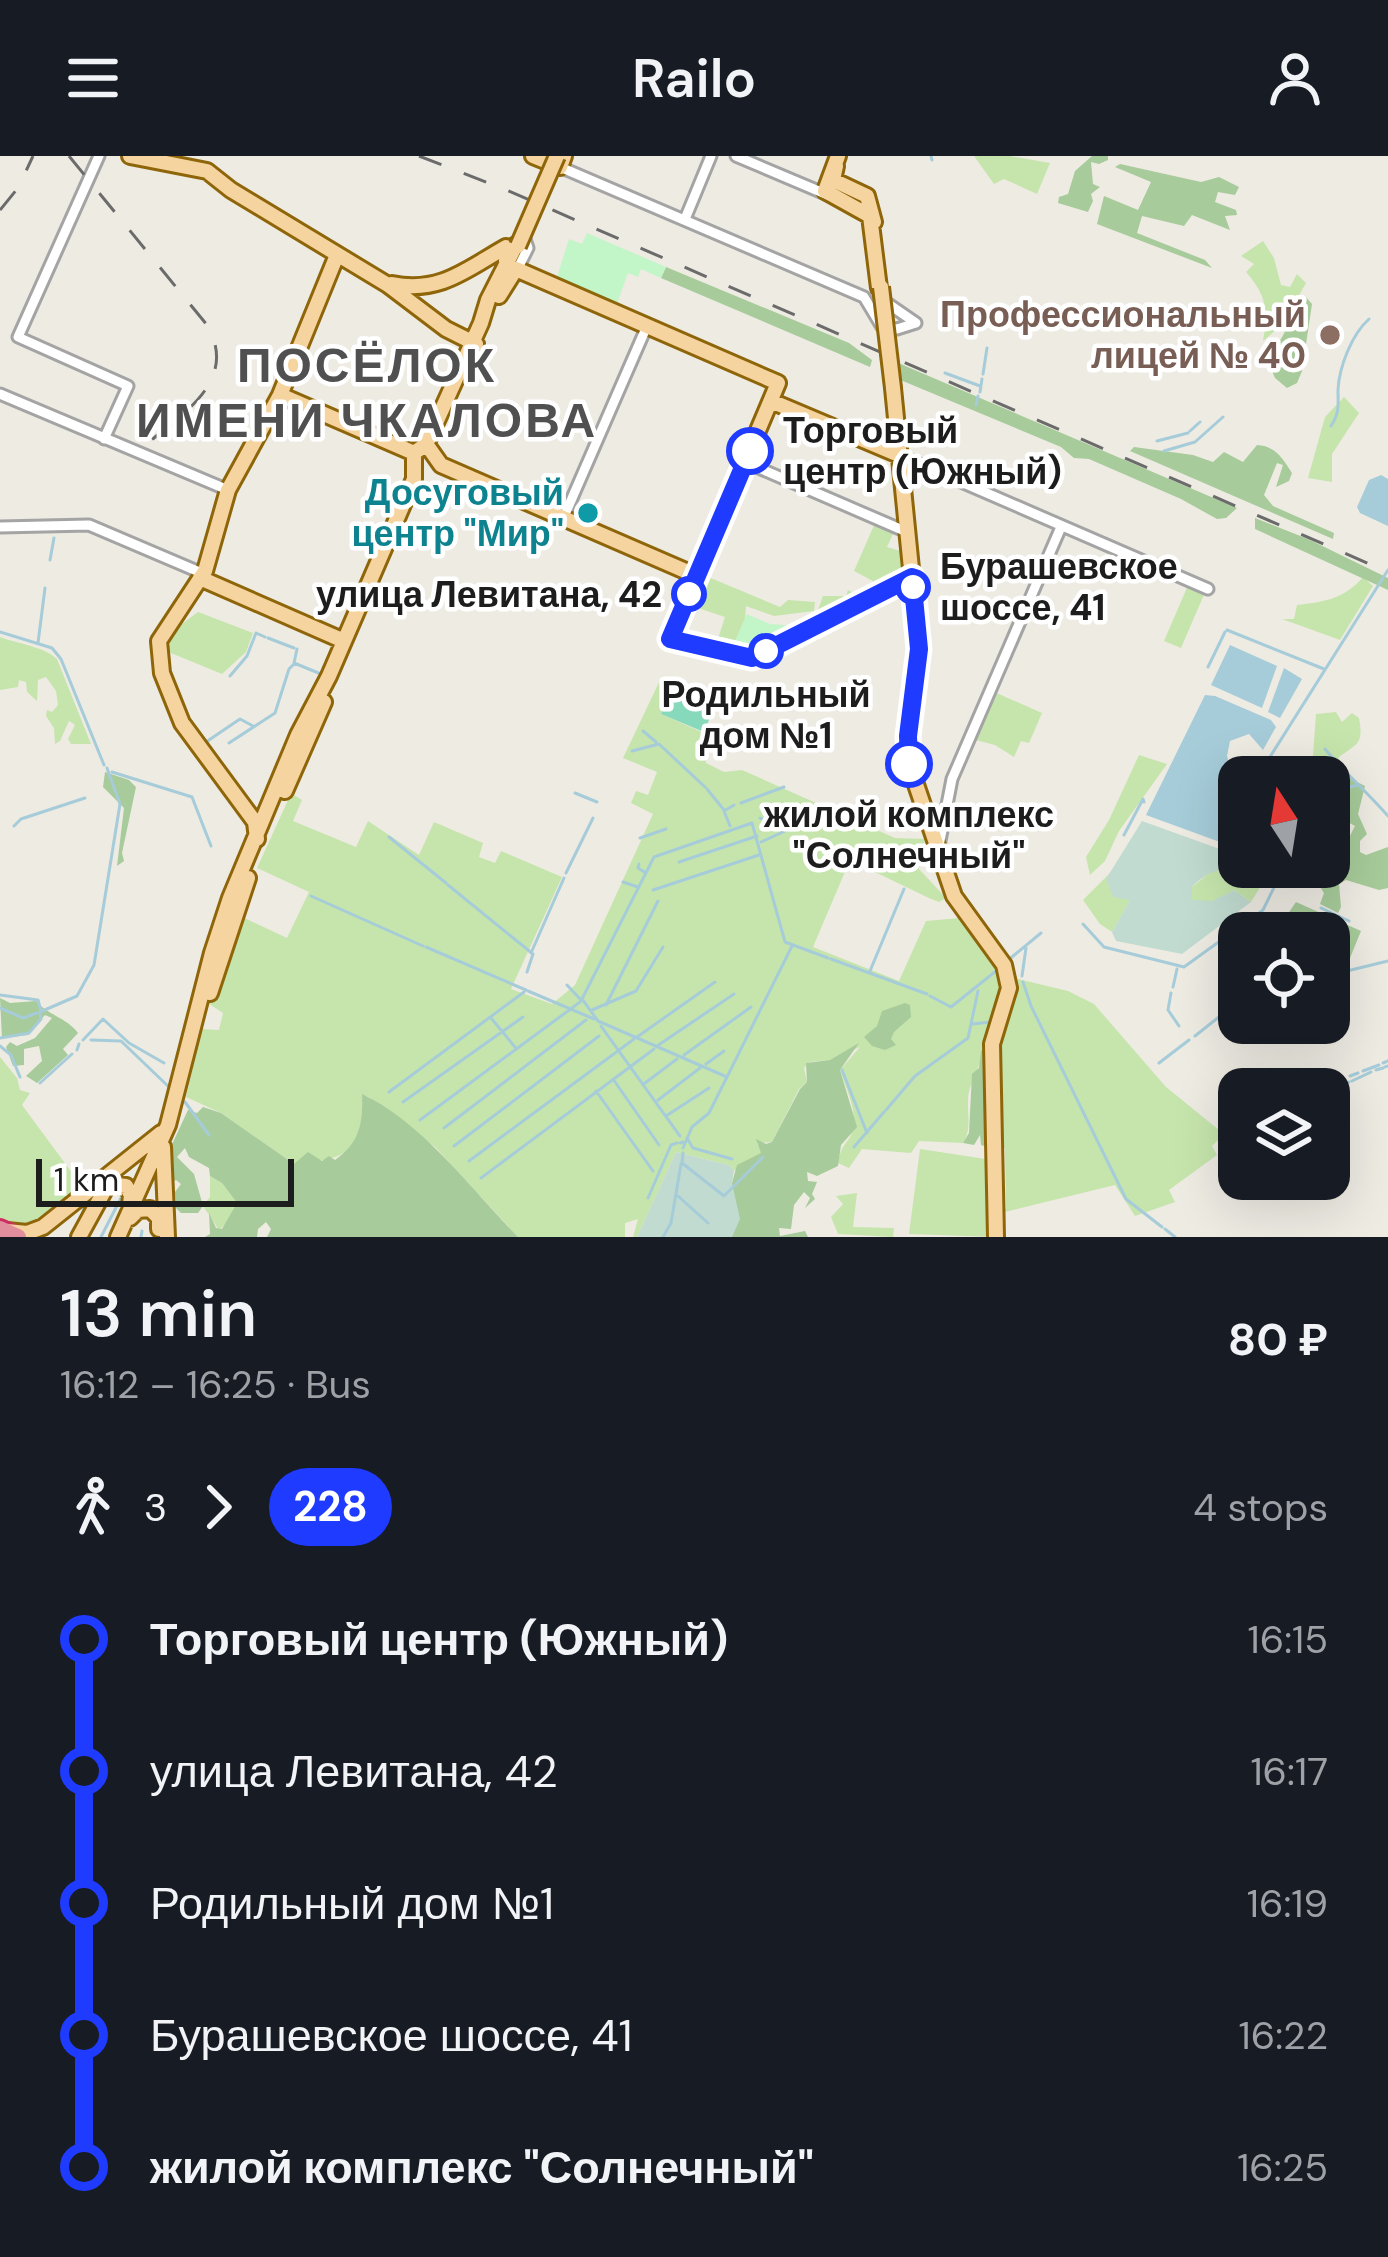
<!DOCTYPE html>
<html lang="en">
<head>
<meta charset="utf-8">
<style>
  body { margin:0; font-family:"DM Sans",sans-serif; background:#242831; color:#f1f3f6; height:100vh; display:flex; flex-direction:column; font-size:45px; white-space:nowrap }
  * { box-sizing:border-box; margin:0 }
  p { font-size:39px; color:#9ea1a6 }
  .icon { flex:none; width:66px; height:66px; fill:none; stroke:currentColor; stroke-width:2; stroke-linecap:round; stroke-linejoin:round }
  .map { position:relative; height:1081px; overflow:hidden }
  .side { display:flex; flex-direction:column; background:#171b24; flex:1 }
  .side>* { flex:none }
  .badge { padding:0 24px; border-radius:39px; font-size:42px; line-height:78px }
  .needle { width:78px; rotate:348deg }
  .controls { position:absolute; left:1218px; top:600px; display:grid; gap:24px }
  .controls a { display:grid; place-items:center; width:132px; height:132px; border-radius:24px; background:#171b24; box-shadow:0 12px 48px #0002; font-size:60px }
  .scale { position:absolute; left:36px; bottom:30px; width:258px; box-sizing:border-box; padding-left:12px; border:6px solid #1d1d1d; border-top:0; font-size:33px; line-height:42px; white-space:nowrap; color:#1d1d1d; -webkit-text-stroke:9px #fff; paint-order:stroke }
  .map>.badge { position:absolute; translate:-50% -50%; box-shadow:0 0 0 6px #fff }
  .legs { display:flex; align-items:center; gap:18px; height:132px; padding:0 60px; font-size:39px }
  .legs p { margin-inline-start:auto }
  .summary { display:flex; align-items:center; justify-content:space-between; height:204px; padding:0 60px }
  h1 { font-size:66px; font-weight:600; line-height:90px }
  ul { padding:0 60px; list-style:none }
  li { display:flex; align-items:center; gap:42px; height:132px; font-size:45px }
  li i { display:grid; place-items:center; width:18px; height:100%; margin:0 15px; background:currentColor }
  li i::after { content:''; width:30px; height:30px; margin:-15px; border:9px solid; border-radius:50%; background:#171b24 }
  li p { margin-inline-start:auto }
  li:first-child i { background:linear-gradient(#0000 50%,currentColor 0) }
  li:last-child i { background:linear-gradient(currentColor 50%,#0000 0) }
  header { display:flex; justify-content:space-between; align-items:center; height:156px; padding:0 60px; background:#171b24; font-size:54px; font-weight:600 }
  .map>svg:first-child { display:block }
</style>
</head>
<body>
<header><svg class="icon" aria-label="menu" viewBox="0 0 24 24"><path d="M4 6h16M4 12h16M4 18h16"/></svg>Railo<svg class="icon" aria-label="person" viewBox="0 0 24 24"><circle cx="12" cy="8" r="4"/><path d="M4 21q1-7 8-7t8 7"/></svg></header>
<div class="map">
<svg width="1388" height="1081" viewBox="0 0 1388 1081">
  <rect width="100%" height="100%" fill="#eeebe3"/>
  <path fill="#c6e5ac" d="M974,0H1010L1050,7L1037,38L1004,23L994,28Z
    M1263,85L1274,102L1281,129L1290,131L1297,118L1306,127L1282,169L1263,185C1268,154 1267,140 1246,116L1254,108L1241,100Z
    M1344,241L1359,257L1332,298V326L1308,322L1325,261Z
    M875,367L894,376L887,391L904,396L909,419L846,452L818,454L823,440H846L848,434L857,439L860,433L865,436L873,425L854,415Z
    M701,418L780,451L788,444L815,446L814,455L774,460L746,450L745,463L730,497L715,492L725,461L689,449Z
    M1363,421L1373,430L1340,484L1282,463H1294L1297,449C1324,446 1344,443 1363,421Z
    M1189,427L1206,434L1181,492L1164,485Z
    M198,456L253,477L246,496L222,518L166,495L164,481Z
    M0,481C18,488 43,490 57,503L91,588H71L68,583L75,569L69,565L60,585L55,588L54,572L46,560L47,554L52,556L58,549L56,535L46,521L38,524L37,545L27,536L26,526L19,524L18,531L0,534Z
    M662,520L674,525L661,558L704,577L706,607L724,616L742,614L895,682L925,683L919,713L946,742L939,746L931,743L850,704L813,791L899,825L926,765L960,762C970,776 1003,809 1005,822C1009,851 980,903 970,932C964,950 974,970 963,987L919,985L911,997L862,993L849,1012L838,1007C840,994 843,991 850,981C861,961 846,933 840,914L860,891L830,904L809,906L804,912L807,926L799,933L772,986L757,987L762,997L734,1015L729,1009L676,996L637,1081H633L638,1063L625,1067V1081H518L435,991L369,941L362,939C364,998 346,1003 294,1008L221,957L186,941L202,873L219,874L223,857L209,848L242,761L287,782L309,736L257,712L289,642L294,639L302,644L293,665L356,691L368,665L419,699L434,666L483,687L479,701L495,707L501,695L562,721L511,833L552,848L575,829L653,658L631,647L636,635L648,639L657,616L623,602Z
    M992,535L1042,557L1029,587L1021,585L1014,601L995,589L972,583Z
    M1336,556L1342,566L1352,557L1359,562C1364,588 1357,588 1339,601L1334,630L1329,621H1310L1295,613L1317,603L1313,600L1316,558Z
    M1139,599L1167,608L1119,675L1105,705L1090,719L1086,701L1109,664Z
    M1119,708L1124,740L1133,739L1112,776L1100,768L1083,744Z
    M1215,712L1267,720L1251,746L1234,734L1181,765L1192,731Z
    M1014,822L1068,835L1094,848L1166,931L1224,978L1212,990L1217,999L1169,1034L1175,1046L1135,1060L1115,1029L1001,1057L1006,1052L1005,992L999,988L995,889Z
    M0,901L17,922L20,934L30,937L22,949L84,1033L30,1073L0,1066Z
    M920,993L992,1004L994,1081L909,1078Z
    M210,1020L222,1027L237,1047L227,1067L219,1074L203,1050L210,1041Z
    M857,1037L853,1071L894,1072L893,1081L838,1078L831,1061L843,1048L836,1040Z"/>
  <path fill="#a7cb9a" d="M1092,0H1108V4L1099,8L1091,6L1093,28L1100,31L1091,38L1093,45L1088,56L1058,47L1059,41L1068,38L1075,15Z
    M1120,8L1201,26L1219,21L1239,31L1235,39L1218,36L1215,46L1236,54L1237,59L1225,60L1230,74L1192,59L1184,70L1142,60L1137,77L1205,104L1212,112L1097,68L1104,40L1138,54L1151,26L1115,11Z
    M666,111L849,187L872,204L870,211L661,122Z
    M1305,140L1312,148L1302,215L1297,227L1287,232L1275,222L1268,206Z
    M896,206L1237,352L1226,362L1217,363L1181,343L1089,303L1074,302L1061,291L898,223Z
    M1257,289C1276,290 1283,303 1292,317L1289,325L1276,331L1283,309L1277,307L1264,339L1273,350L1334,377L1333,383L1130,295L1134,291L1193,299L1213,306L1224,296L1243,306Z
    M1255,362L1308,383L1388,422V434L1255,373Z
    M105,616L129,624L136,631L122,697L124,705L117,710L124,652L103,631Z
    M1345,620L1365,630L1358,658L1367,678L1360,685V696L1366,699L1388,691V732L1379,734L1346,724L1339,728L1341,751L1338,757L1320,748L1324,737L1307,711C1337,720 1342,694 1355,670L1344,664L1332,646L1338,637L1351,632Z
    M1296,746L1361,775L1350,802L1329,812V777H1263L1287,759Z
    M0,842L10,847L36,845C47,859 66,861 78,877L63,893L68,899L37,927L26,920L42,905L39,890L24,893V909L13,910L6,891L10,886L17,890L35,882L52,862L45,859L28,879L2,882Z
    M905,847L910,849L911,861L894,876L891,883L896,889L885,894L872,890L864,881L877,870L882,855Z
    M992,875L987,991L981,989L980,979L974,989L963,987L969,977L972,918L979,912L981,895L986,894L983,882Z
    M859,887L840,914L857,971L841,989L838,1010L817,1020L807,1016L808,1025L817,1026L812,1038L815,1043L805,1052L810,1042L804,1036L794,1049L791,1073L779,1072L780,1080L805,1075L808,1081H732V1027L737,1009L761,997L756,983L766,988L772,986L800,933L807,926L806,907L830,904Z
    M362,938C421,965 472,1034 518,1081H267L271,1073L266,1066L258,1073L257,1081H205L210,1078L209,1057L216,1072L222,1073L237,1047L222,1027L210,1020L209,1012L189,1001L185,992L177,1001L194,1018L203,1050L198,1057H181L176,1052L175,1036L181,1028L176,1024L171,1027L168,997L188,954L197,957L203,951L221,957L294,1008L308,996L322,1005L329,1000L335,1004C360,987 363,967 362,938Z"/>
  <path fill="#c1dbd0" d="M1142,665L1239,700V711H1271L1267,720C1233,715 1217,705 1192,731V744L1212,745L1234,734L1251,746L1182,798L1116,785L1112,776L1130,744L1113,741L1106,723Z
    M676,996L729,1009L734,1015L732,1027L740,1063L732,1081H637Z"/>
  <path fill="#c2f6c8" d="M587,77L666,111L661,122L641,113L638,121L628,117L615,153L555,127L569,83L582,88Z
    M747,458L770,468L798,470V476L753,500L730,497Z"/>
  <path fill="#86d9bb" d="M674,526L717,544L704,576L661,558Z"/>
  <path fill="#a6ccd9" d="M1381,319L1388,323V370L1360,357L1357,351L1369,324Z
    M1230,489L1277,510L1262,552L1211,529Z
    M1284,512L1302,523L1280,562L1268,556Z
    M1205,539L1215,540L1271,564L1276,571L1263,594L1249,578L1230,585L1227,600L1239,645V693L1146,659Z"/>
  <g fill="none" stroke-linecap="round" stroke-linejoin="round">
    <path stroke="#a6ccd9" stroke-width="3" d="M931,0L932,4
      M945,217L980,230
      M983,218L987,192
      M980,236L982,223
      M976,249L978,240
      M1331,270C1340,256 1338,249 1338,234C1339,211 1352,178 1369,163
      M1190,275L1200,266
      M1157,285L1188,277
      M1164,295L1195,286L1223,261
      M50,404L54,382
      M1227,474L1324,513
      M0,476L52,492L61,503L104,609
      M268,482L294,492
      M38,487L45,432
      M297,493L294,507L321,518
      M1208,511L1225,476
      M230,520L247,500L256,477L265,481
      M191,565L200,581
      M643,575L656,586
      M206,586L240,563L253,570
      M229,587L275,557L289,513L295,507
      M1325,593C1345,617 1367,636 1388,660
      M632,595L659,588L705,631
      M112,616L192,641L211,690
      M1267,621L1263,612L1388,414
      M707,633L724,654
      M1329,635L1359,629
      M575,637L597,646
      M741,647L784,631
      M760,662L787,674
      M14,670L21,663L85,642
      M730,670L724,655L734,649
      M791,672L807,665
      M1124,679L1143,643L1144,646
      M389,681L446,727
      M640,682L666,673
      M761,686L785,675
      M679,706L757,680
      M639,708L638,712L646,717
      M566,717L593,662
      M623,726L638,731
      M448,729L533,798L527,816
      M653,734L759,699
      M311,740L423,790
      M1321,752L1349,765
      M1083,768L1104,791L1184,811L1263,754L1284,711
      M426,791L526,834
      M531,797L564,722
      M831,803L927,838
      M1007,805L1041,777
      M870,815L904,733
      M1347,815L1388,805
      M1329,819L1344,816
      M1022,820L1026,792
      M1023,826L1031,850L1126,1043L1162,1071
      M567,829L581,844
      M1173,831L1177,813
      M528,835L594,863
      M1171,837L1168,854L1179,870
      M0,839L38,844L41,855
      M930,840L951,851L1001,811
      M606,849L658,745
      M0,852L23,862L37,857
      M592,854L636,835L663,791
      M491,862L515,891
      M972,868L991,866
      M601,870L680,980
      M1195,880L1239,845
      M637,881L715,826
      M0,882L29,877L41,863L40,856L77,840L94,809L120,648L107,612
      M83,884L103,863L129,887L164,907
      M91,884L121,885L170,932L169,937
      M0,890L11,899L20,921
      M657,890L734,838
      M77,894L79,888
      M684,899L751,851
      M1159,907L1189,884
      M1383,907L1388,905
      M706,908L724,895
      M1385,911L1388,910
      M842,914L867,977
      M1376,914L1383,912
      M1363,915L1379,909
      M728,919L792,790
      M1350,920L1358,917
      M613,923L659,989
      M1352,925L1371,916
      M40,927L72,898
      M645,927L677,903
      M1329,933L1349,926
      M596,935L653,1015
      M389,936L524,836
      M658,944L700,912
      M185,946L209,979
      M403,946L523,861
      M886,954L915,920L968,882L978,835
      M666,960L709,932
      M420,964L580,846
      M444,972L586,864
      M1229,972L1238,968
      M687,982L693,992L732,1003
      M680,987L683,986
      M454,990L599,880
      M854,991L884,956
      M683,992L692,971L709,957L727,921L598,865L582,843L654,701L752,667L785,786L828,802
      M683,997L682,1007L724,1040L763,1001
      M469,1005L634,883
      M481,1022L654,893
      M678,1040L708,1067
      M648,1042L671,989L677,987
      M81,1063L86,1044
      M1165,1073L1175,1081
      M101,1081L125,1034
      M141,1081L142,1075
      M663,1081L671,1067L681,1008"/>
    <defs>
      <path id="minor" d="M99,0L18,181L128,230L104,283
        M736,0L828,39
        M560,11L864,141L882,171L897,173L916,167
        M685,63L711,0
        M517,114L528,92L523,77
        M887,147L916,167
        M0,238L228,334
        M899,299L1208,433
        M745,306L907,376
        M563,363L647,170
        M0,371L89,369L204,418
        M939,690L952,623L1061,371"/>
      <path id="major" d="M130,0L207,15L231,34L388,129L446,173L476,188
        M533,0L560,11L564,0
        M838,0L825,35L870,60L879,132
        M836,10L833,24L867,40L874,66
        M392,128C440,138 467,113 506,91L509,95L506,105
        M499,140L516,113L778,227L670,483L751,502L912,421
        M893,232L919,493L908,580L909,608L954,740L1004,809L1009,832L992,888L996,1081
        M280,239L414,297
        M771,245L899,299
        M425,291L481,167L488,144L516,89
        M414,297L421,292H429L441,309L697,420
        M200,422L344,485
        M285,635L324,546
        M257,683L255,666L182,567L162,517L159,485L205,415L228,334L280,239L337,99
        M210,837L248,722
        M163,991L167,1081
        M130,1062L138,1054L150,1053L159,1062V1073
        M7,1075L27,1077L43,1071L161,977
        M79,1081L108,1028L126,1030L131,1039L130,1049
        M118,1081L168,969L212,797L230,742L298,579L329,520L414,323V297"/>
      <path id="highway" d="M0,1073L18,1081"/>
    </defs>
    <use href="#minor" stroke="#a4a4a4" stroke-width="15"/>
    <use href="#major" stroke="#8e6609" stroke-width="20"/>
    <use href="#highway" stroke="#ce2e5f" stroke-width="22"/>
    <use href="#minor" stroke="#fff" stroke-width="9"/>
    <use href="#major" stroke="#f6d4a0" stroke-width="14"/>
    <use href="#highway" stroke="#e18f9c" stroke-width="16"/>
    <path stroke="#6b6b6b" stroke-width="3" stroke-dasharray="24 24" stroke-linecap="butt" d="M69,0L207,169C240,226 180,259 143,291
      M419,0L504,33L1388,416
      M0,54L18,32L33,0"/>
    <defs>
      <path id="major-bridge" d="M518,90L557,0
        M881,131L893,232"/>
    </defs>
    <use href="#major-bridge" stroke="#8e6609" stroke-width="20" stroke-linecap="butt"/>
    <use href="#major-bridge" stroke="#f6d4a0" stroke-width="14"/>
  </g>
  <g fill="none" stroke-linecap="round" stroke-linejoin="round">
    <defs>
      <path id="line-1" d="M750,295L670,483L752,502L912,421L919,493L908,580L909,608"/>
    </defs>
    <use href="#line-1" stroke="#fff" stroke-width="27"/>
    <use href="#line-1" stroke="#1f3bff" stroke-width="18"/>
  </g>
  <circle fill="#8d6e63" stroke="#fff" stroke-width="4.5" cx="1330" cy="179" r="12"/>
  <g fill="#fff" stroke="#1f3bff" stroke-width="6">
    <circle cx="750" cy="295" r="21"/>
    <circle cx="913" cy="431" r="15"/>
    <circle cx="689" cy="438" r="15"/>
    <circle cx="766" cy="495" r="15"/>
    <circle cx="909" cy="608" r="21"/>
  </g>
  <circle fill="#0f9aa8" stroke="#fff" stroke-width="4.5" cx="588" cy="357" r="12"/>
  <g text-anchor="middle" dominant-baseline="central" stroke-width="9" stroke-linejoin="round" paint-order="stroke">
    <g font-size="36" font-weight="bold" fill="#785e54" stroke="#fff" text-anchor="end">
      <text x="1306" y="158">Профессиональный<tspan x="1306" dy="41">лицей № 40</tspan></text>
    </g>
    <g font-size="36" font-weight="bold" fill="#1d1d1d" stroke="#fff" text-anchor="start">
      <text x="783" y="274">Торговый<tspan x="783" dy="41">центр (Южный)</tspan></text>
      <text x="940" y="410">Бурашевское<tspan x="940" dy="41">шоссе, 41</tspan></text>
      <text x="662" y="438" text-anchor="end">улица Левитана, 42</text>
      <text x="766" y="538" text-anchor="middle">Родильный<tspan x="766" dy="41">дом №1</tspan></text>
      <text x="909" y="658" text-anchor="middle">жилой комплекс<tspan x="909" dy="41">"Солнечный"</tspan></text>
    </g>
    <g font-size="36" font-weight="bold" fill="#0d838f" stroke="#fff" text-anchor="end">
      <text x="564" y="336">Досуговый<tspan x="564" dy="41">центр "Мир"</tspan></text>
    </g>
    <g font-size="48" font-weight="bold" letter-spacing="3" fill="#505050" stroke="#fff">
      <text x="367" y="209">ПОСЁЛОК<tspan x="367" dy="55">ИМЕНИ ЧКАЛОВА</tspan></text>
    </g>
  </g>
</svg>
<div class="controls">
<a><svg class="needle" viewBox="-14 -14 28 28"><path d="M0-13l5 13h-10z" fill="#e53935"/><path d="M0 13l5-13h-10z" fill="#9ea1a6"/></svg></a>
<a><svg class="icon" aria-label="locate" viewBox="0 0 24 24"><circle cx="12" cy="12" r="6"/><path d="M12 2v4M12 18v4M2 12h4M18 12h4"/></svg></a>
<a><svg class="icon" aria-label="layers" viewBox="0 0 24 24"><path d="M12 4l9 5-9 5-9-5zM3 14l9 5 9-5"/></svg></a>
</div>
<div class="scale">1 km</div>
</div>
<section class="side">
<div class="summary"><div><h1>13 min</h1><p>16:12 – 16:25 · Bus</p></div><b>80 ₽</b></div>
<div class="legs"><svg class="icon" aria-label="walk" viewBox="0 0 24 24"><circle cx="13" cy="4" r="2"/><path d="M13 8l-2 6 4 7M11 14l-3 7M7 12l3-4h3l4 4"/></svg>3<svg class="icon" aria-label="forward" viewBox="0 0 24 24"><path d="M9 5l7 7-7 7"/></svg><b class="badge" style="background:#1f3bff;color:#fff">228</b><p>4 stops</p></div>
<ul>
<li><i style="color:#1f3bff"></i><b>Торговый центр (Южный)</b><p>16:15</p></li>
<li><i style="color:#1f3bff"></i><span>улица Левитана, 42</span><p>16:17</p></li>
<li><i style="color:#1f3bff"></i><span>Родильный дом №1</span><p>16:19</p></li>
<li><i style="color:#1f3bff"></i><span>Бурашевское шоссе, 41</span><p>16:22</p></li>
<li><i style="color:#1f3bff"></i><b>жилой комплекс &quot;Солнечный&quot;</b><p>16:25</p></li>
</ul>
</section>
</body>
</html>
